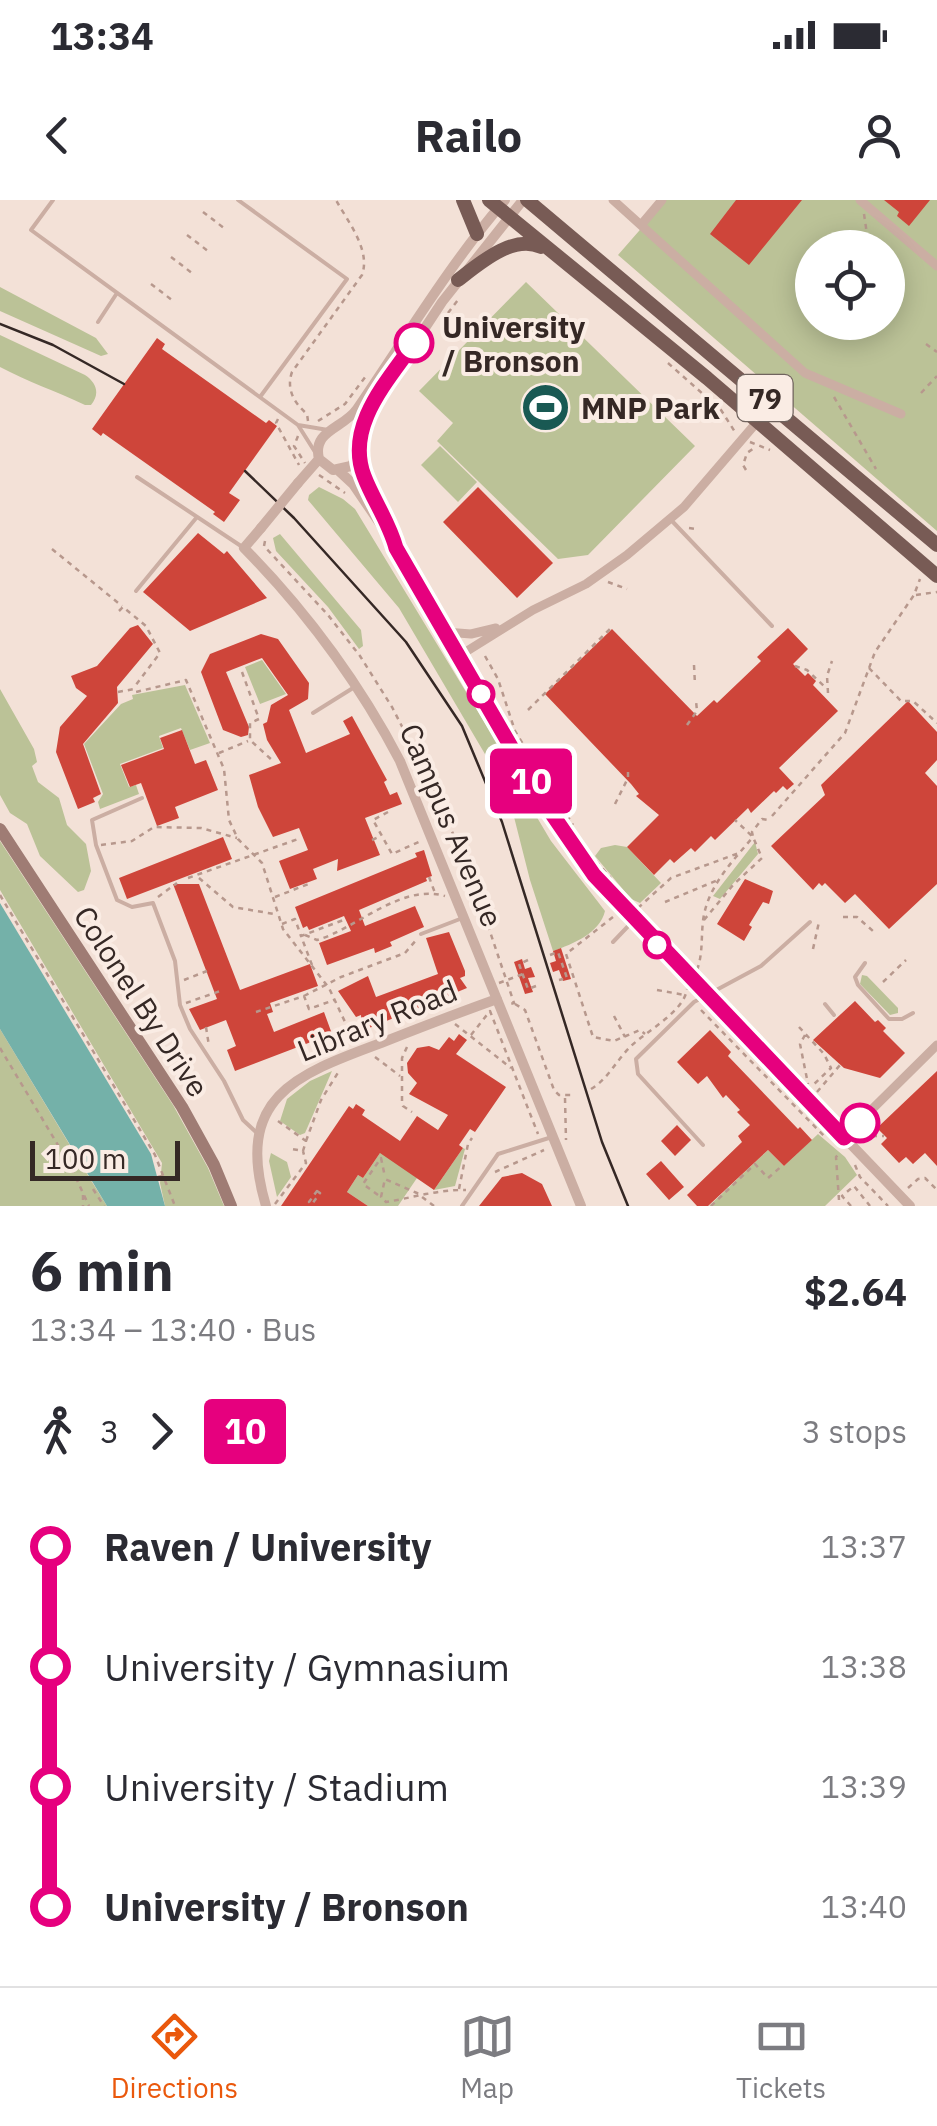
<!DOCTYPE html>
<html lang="en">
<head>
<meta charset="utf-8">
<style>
  body { margin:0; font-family:"IBM Plex Sans",sans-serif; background:#f2f2f3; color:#2b2b33; height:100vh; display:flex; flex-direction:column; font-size:38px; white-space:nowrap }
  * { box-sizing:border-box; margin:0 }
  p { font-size:32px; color:#7c7c81 }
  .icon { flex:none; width:55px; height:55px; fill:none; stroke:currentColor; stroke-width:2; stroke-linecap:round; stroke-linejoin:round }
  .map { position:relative; height:1006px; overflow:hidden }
  .side { display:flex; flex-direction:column; background:#fff; flex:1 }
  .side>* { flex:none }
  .badge { padding:0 20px; border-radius:8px; font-size:35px; line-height:65px }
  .fabs { position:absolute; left:795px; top:30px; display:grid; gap:20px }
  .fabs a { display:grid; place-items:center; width:110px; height:110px; border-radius:50%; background:#fff; box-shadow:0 5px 25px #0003; font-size:50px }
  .scale { position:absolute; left:30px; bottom:25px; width:150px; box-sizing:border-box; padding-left:10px; border:5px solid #352825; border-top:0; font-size:28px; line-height:35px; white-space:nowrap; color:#352825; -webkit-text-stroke:8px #faece4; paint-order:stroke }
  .map>.badge { position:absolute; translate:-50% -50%; box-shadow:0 0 0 5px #fff }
  .legs { display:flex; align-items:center; gap:15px; height:110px; padding:0 30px; font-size:32px }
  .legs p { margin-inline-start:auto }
  .overview { display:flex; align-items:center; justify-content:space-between; height:170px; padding:0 30px }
  h1 { font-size:55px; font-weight:700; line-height:75px }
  ul { padding:0 30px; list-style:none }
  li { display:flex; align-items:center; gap:35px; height:120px; font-size:38px }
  li i { display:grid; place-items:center; width:15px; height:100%; margin:0 12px; background:currentColor }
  li i::after { content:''; width:25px; height:25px; margin:-12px; border:8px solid; border-radius:50%; background:#fff }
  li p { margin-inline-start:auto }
  li:first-child i { background:linear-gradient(#0000 50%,currentColor 0) }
  li:last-child i { background:linear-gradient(currentColor 50%,#0000 0) }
  .status { display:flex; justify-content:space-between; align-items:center; height:70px; padding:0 50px; background:#fff; direction:ltr }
  .status svg { height:28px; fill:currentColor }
  header { display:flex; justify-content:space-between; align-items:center; height:130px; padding:0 30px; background:#fff; font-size:45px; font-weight:700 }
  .tab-bar { display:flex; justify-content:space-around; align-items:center; height:140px; border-top:2px solid #e1e1e2; background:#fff; font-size:28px; color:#7c7c81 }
  .tab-bar a { display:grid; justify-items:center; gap:5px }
  .tab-bar .selected { color:#ea580c }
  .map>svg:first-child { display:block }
</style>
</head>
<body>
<div class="status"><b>13:34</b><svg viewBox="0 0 49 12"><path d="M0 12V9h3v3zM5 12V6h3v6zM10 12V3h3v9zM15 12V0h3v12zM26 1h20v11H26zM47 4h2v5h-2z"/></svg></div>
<header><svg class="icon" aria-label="back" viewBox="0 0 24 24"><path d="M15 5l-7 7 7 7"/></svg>Railo<svg class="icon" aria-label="person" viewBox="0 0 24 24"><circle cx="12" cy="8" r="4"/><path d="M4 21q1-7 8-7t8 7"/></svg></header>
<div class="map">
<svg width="937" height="1006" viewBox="0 0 937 1006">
  <rect width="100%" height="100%" fill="#f3e1d7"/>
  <path fill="#bbc297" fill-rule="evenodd" d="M666,0H937V331L618,55ZM812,48H888V122H812Z
    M526,82L695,246L588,355L558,359L437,241L453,223L419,191Z
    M0,87L96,138L108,154L101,156L0,111Z
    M0,135L85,175C97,183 100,194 91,205H85C56,191 28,182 0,167Z
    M440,246L477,282L458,302L421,265Z
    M319,287L343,299L355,309L511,566L510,572L551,641L605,711C600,733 573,744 553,751L530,680L513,613L492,566L399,408L308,300L309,295Z
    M280,334L361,430L363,446L359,449L328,407L276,351L273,338Z
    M262,460L286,494L260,504L245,467Z
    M185,485L210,543L190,550L181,528L159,536L163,548L120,564L129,587L136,585L139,594L100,609L98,602L103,594L84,544L121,504L133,499L132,495Z
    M0,489L34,549L37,562L32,566L38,582L59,598L67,625L86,644L91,671L84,690L78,692L40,656L27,624L10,613L0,595Z
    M0,641L173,905L208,968L224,1006H165L160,983L162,963L0,690Z
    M755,642L758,654L720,699L713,696Z
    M615,645L627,647L661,683L640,703L631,699L595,656L601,648Z
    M862,775L867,776L898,808V813L890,815L860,784Z
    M0,829L92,982L107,1006H0Z
    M332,871L305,933L300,935L280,921L287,899L310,881Z
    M818,934L845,957L857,975L825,1006H709L768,950L784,966Z
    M463,948L465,949L455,986L434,990Z
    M382,950L417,978L398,1006H368L347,992L358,975L363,978Z
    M271,953L287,962L291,977L277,997L269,961Z"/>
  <path fill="#74b1a9" d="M0,703L151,954L165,1006H107L0,829Z"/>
  <path fill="#ce453a" d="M736,0H802L749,65L710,34Z
    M884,0H930L909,26L897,16L899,12Z
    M157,138L165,144L162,149L266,223L269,220L277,226L229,293L240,300L224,322L213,314L215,312L103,233L101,236L92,229Z
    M478,287L553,363L517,398L443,322Z
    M198,333L224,354L227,351L267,398L190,431L143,392Z
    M138,425L153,444L117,487L118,503L83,544L101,594L93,598L95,602L78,609L56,552L60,527L87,496L76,488L71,476L97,466L130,428Z
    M788,428L808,449L793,464L805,476L808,473L816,481L813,485L838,511L779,568L794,584L787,590L783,586L776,593L774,591L751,613L748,608L715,640L711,636L695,652L691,648L674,663L670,659L654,675L627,647L659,615L636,596L639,594L631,584L545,494L612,429L697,516L714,500L717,503L761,461L757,457Z
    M261,434L278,439L309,483L308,499L289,510L306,553L350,534L343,521L352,516L387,580L384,582L390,595L397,592L402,604L365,618L380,655L337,671L338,659L313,669L317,679L290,689L279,661L308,650L299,628L273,637L258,607L249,575L281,563L267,540L263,524L267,522L271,505L288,495L262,458L226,472L249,527L248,535L241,537L223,530L201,472L210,454Z
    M908,501L937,532V560L925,573L937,586V684L889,729L855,694L845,703L825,683L822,686L819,683L813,690L771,646L825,595L821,585Z
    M182,530L195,564L206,560L218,590L175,607L179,618L157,626L141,583L130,587L121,565L164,549L160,538Z
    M223,637L232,659L127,699L119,678Z
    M424,650L432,676L426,678L427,681L359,710L365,726L415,706L424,727L390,742L392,746L375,753L374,748L327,765L319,743L351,731L344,716L309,730L307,726L303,728L295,707L417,657L415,653Z
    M745,679L773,691L769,704L763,702L749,725L752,727L744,741L717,724Z
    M173,684H199L240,790L310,764L318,786L270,803L273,812L267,814L274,832L324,812L332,834L235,871L227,850L236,846L226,820L200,830L189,809L217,799Z
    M449,732L465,771V776L460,778L467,788L362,831L361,815L356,817L338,791L368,776L376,797L438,774L426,738Z
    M561,748L571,779L563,781L559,770L553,772L550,763L556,761L553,751Z
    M522,759L525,769L531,767L535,777L528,778L533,792L525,794L514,762Z
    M855,801L875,822L878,820L886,828L883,831L905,853L880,878L844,868L813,840Z
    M710,830L731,852L728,856L798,929L800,927L812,940L784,966L768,950L708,1006H697L687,995L742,942L738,936L750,925L737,912L740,910L726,895L723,898L707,876L698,884L677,862Z
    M459,834L467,840L456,854L506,887L475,932L470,929L459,945L463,948L434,990L380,953L363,978L358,975L347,992L368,1006H281L349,906L353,909L356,904L365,910L362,915L400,941L417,916L438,930L448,915L409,894L417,883L408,873L407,863L417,848L429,846L439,850L449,837L454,841Z
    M937,871V966L925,953L913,964L906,957L899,963L881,944L887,938L877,928Z
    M677,925L691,940L675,956L661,941Z
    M661,961L684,987L669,1000L646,974Z
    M522,973L542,984L552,1006H479L502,977Z"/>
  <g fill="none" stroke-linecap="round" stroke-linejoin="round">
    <path stroke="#b7988d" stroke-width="2.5" stroke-dasharray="5 5" stroke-linecap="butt" d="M203,12L224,28
      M864,14L869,48
      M187,35L208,51
      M171,57L192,73
      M151,84L172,100
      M448,113L458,100
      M926,144L937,152
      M668,163L721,210L735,232
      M921,193L937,176
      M834,197L876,269
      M278,219L276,223L299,265
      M308,221L307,214C294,203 286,189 292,172L362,75C371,50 348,22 336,0
      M318,221L345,204L366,176
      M298,236L294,246L305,263
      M750,242L770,250
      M746,270L743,265L747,253L754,248
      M319,275L345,293
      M689,328L696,329
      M265,341L264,346L328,415L360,456L392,507L432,585L472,678L514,803L510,804
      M52,349L122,406
      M608,382L627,389
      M916,395L937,392
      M119,411L123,407L146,426L160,453L135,486
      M485,456L498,479L515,531L573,625
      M694,465L695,485
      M795,466L807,470L825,487
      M869,468L901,501H913L937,523
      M242,472L259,519L250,523V540L273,561
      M118,492L134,489L136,492L186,480L224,569L229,620L238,639L262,663L283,729L329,788L354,841
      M828,493L827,476L832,461
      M528,510L613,426
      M687,525L697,511L696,501
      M219,553L248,541
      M615,604L628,578V571
      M388,612L373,620L392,654L423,640
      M772,616L845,533L875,452L914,395L920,379
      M372,640L381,636
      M101,645L132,641L154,627L201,628L237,638
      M596,661L611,678
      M429,677L435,693
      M188,678L301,638
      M199,678L233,707L274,714
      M0,695L155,955L175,1006
      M158,697L177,683
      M275,697L311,683
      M665,702L718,680
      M638,708L671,678L739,653
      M613,717L566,754L593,837L614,841L640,830L645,834
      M843,717H857L873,731
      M704,720L733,685L762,658L753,637L735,620
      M282,724L295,719L301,736
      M305,735L317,740C356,729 401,683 445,696
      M813,749L819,722
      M550,755L558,752L567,778L559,780
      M528,760L519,764L528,789L536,786
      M312,765L301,736L346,719
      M697,770C703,754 701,738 703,721C707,687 732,662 753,637L752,632L762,619L768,620
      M184,780L207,771
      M883,782L906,760
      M499,783L523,774
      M657,790L685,795
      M304,796L341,777L405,753L417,739
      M186,803L223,790
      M515,804L525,810L554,890L559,895H572
      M701,810L824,936
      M256,812L304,796L309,809L334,800
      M614,816L625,837
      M455,824L511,868
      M206,827L209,846
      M799,827L824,854L831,868L812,886
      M471,835L490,811L538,934
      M805,835L800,844L808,884
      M407,847L402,858V901L403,906L412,912
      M0,848L71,967L89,1006
      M375,857L400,876
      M591,889C608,879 616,861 630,847C646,831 684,812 687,789
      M817,892L840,865
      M565,898L566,940
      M278,921L306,941L303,951L292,949
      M862,936H884
      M306,941L321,900L339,871
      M855,965L860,977L888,1006
      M495,972L544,950
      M148,979L162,976
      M908,988L918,979L925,978L937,990
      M93,989L104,1006
      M459,989L468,944L472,938
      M317,991L320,993L312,1004L309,1002Z
      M83,995V1006
      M378,995L363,984L381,958L385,977
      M839,1000L836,957L840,953
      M275,1004L306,963L303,951
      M434,1006L417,993L385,979L381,997L386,1002C411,998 440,989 466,990
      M711,1006L755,964L768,978L783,965
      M851,1006L842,996L854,986L870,1006"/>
    <path stroke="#cbaea3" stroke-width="4" d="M53,0L31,30L298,225L315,252
      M238,0L347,79L260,197
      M98,122L117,93
      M298,225L328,230
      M137,277L244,348
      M672,321L772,426
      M136,391L197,317
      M313,513L353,488
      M142,598L92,620L96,645L117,700L132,707L153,703L175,761L180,805L190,829L224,881L243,920L257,933
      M421,734L460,719
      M613,742L634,720
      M865,763L855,777L858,785L889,819H902L913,813
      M825,804L834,815
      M703,945L638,874L636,859L694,802L761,766L810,722
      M462,1006L498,954L552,937"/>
    <path stroke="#cbaea3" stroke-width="9" d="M613,0L805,173L901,214
      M860,0L937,66
      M641,25L662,0
      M445,432L471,434L496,428
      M459,456L533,410L586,384L627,355L684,307L757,222
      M843,938L937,845"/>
    <path stroke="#cbaea3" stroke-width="10" d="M358,256L351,266L333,270L319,259C312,230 343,229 357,209C405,139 449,65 505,0
      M339,271L353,284L396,347L539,595L593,675L910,1006
      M298,283L319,259
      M261,328L244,348C307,412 358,481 400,561L581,1006
      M394,342L358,256L360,227L442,102L523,0
      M266,1006C234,898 294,875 381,843C419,828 458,813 497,799"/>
    <path stroke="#9f7c74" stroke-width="12" d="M0,629L182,907L214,965L231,1006"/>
    <path stroke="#785b55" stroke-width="14" d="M463,0L477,34
      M489,0L707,178L937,376
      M527,0L937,345
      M458,80C480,63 513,34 541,47"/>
    <path stroke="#352825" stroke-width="2.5" d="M0,124L53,145L124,184
      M245,271L294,318L406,442L462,526L502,622L602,942L628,1006"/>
    <path stroke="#cbaea3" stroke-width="10" d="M261,328L298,283"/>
  </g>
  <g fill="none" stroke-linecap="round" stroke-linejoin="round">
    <defs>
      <path id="line-1" d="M414,143C387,182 345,226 364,276C373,300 389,322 396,348L539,595L594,675L844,938L860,923"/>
    </defs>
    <use href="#line-1" stroke="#fff" stroke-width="22"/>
    <use href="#line-1" stroke="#e6007e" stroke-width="15"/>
  </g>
  <defs>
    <symbol id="stadium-disc" viewBox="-11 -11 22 22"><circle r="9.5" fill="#195953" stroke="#faece4"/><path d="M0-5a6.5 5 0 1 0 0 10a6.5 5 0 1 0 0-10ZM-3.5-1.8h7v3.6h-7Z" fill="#fff"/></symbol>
  </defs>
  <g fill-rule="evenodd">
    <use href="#stadium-disc" x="518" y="180" width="55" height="55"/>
  </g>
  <g fill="#fff" stroke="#e6007e" stroke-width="5">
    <circle cx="414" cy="143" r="18"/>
    <circle cx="481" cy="494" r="12"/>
    <circle cx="657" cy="745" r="12"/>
    <circle cx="860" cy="923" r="18"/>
  </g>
  <g text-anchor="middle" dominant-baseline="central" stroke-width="8" stroke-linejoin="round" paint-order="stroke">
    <rect fill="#faece4" stroke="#70635e" stroke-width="2.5" x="737.5" y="175" width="55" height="46" rx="8"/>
    <g font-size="28" font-weight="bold" fill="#352825">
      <text x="765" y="198">79</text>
    </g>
    <g font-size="30" font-weight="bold" fill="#352825" stroke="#faece4" text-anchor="start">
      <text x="442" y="126">University<tspan x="442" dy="34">/ Bronson</tspan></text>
    </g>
    <g font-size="30" font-weight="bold" fill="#352825" stroke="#faece4" text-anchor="start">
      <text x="581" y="207">MNP Park</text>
    </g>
    <g font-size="30" fill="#352825" stroke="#faece4">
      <text transform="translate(452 625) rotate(67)">Campus Avenue</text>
      <text transform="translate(142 801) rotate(57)">Colonel By Drive</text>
      <text transform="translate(377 820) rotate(-22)">Library Road</text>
    </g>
  </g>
</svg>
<div class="fabs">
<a><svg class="icon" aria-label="locate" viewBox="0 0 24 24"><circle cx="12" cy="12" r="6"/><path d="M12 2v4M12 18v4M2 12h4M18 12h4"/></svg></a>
</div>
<div class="scale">100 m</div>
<b class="badge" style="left:531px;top:581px;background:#e6007e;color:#fff">10</b>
</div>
<section class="side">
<div class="overview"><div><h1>6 min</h1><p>13:34 – 13:40 · Bus</p></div><b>$2.64</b></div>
<div class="legs"><svg class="icon" aria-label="walk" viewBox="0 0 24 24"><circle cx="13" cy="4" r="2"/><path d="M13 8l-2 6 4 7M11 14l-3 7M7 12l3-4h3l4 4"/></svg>3<svg class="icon" aria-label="forward" viewBox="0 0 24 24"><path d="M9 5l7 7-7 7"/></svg><b class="badge" style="background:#e6007e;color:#fff">10</b><p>3 stops</p></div>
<ul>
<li><i style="color:#e6007e"></i><b>Raven / University</b><p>13:37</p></li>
<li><i style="color:#e6007e"></i><span>University / Gymnasium</span><p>13:38</p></li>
<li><i style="color:#e6007e"></i><span>University / Stadium</span><p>13:39</p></li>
<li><i style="color:#e6007e"></i><b>University / Bronson</b><p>13:40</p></li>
</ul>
</section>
<nav class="tab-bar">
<a class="selected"><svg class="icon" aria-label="directions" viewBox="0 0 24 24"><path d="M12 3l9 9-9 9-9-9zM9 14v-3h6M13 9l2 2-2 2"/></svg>Directions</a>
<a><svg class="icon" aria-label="map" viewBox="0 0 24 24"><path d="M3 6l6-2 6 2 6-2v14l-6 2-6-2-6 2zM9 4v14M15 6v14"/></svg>Map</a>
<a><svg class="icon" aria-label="tickets" viewBox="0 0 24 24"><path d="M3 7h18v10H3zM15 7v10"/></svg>Tickets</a>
</nav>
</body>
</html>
